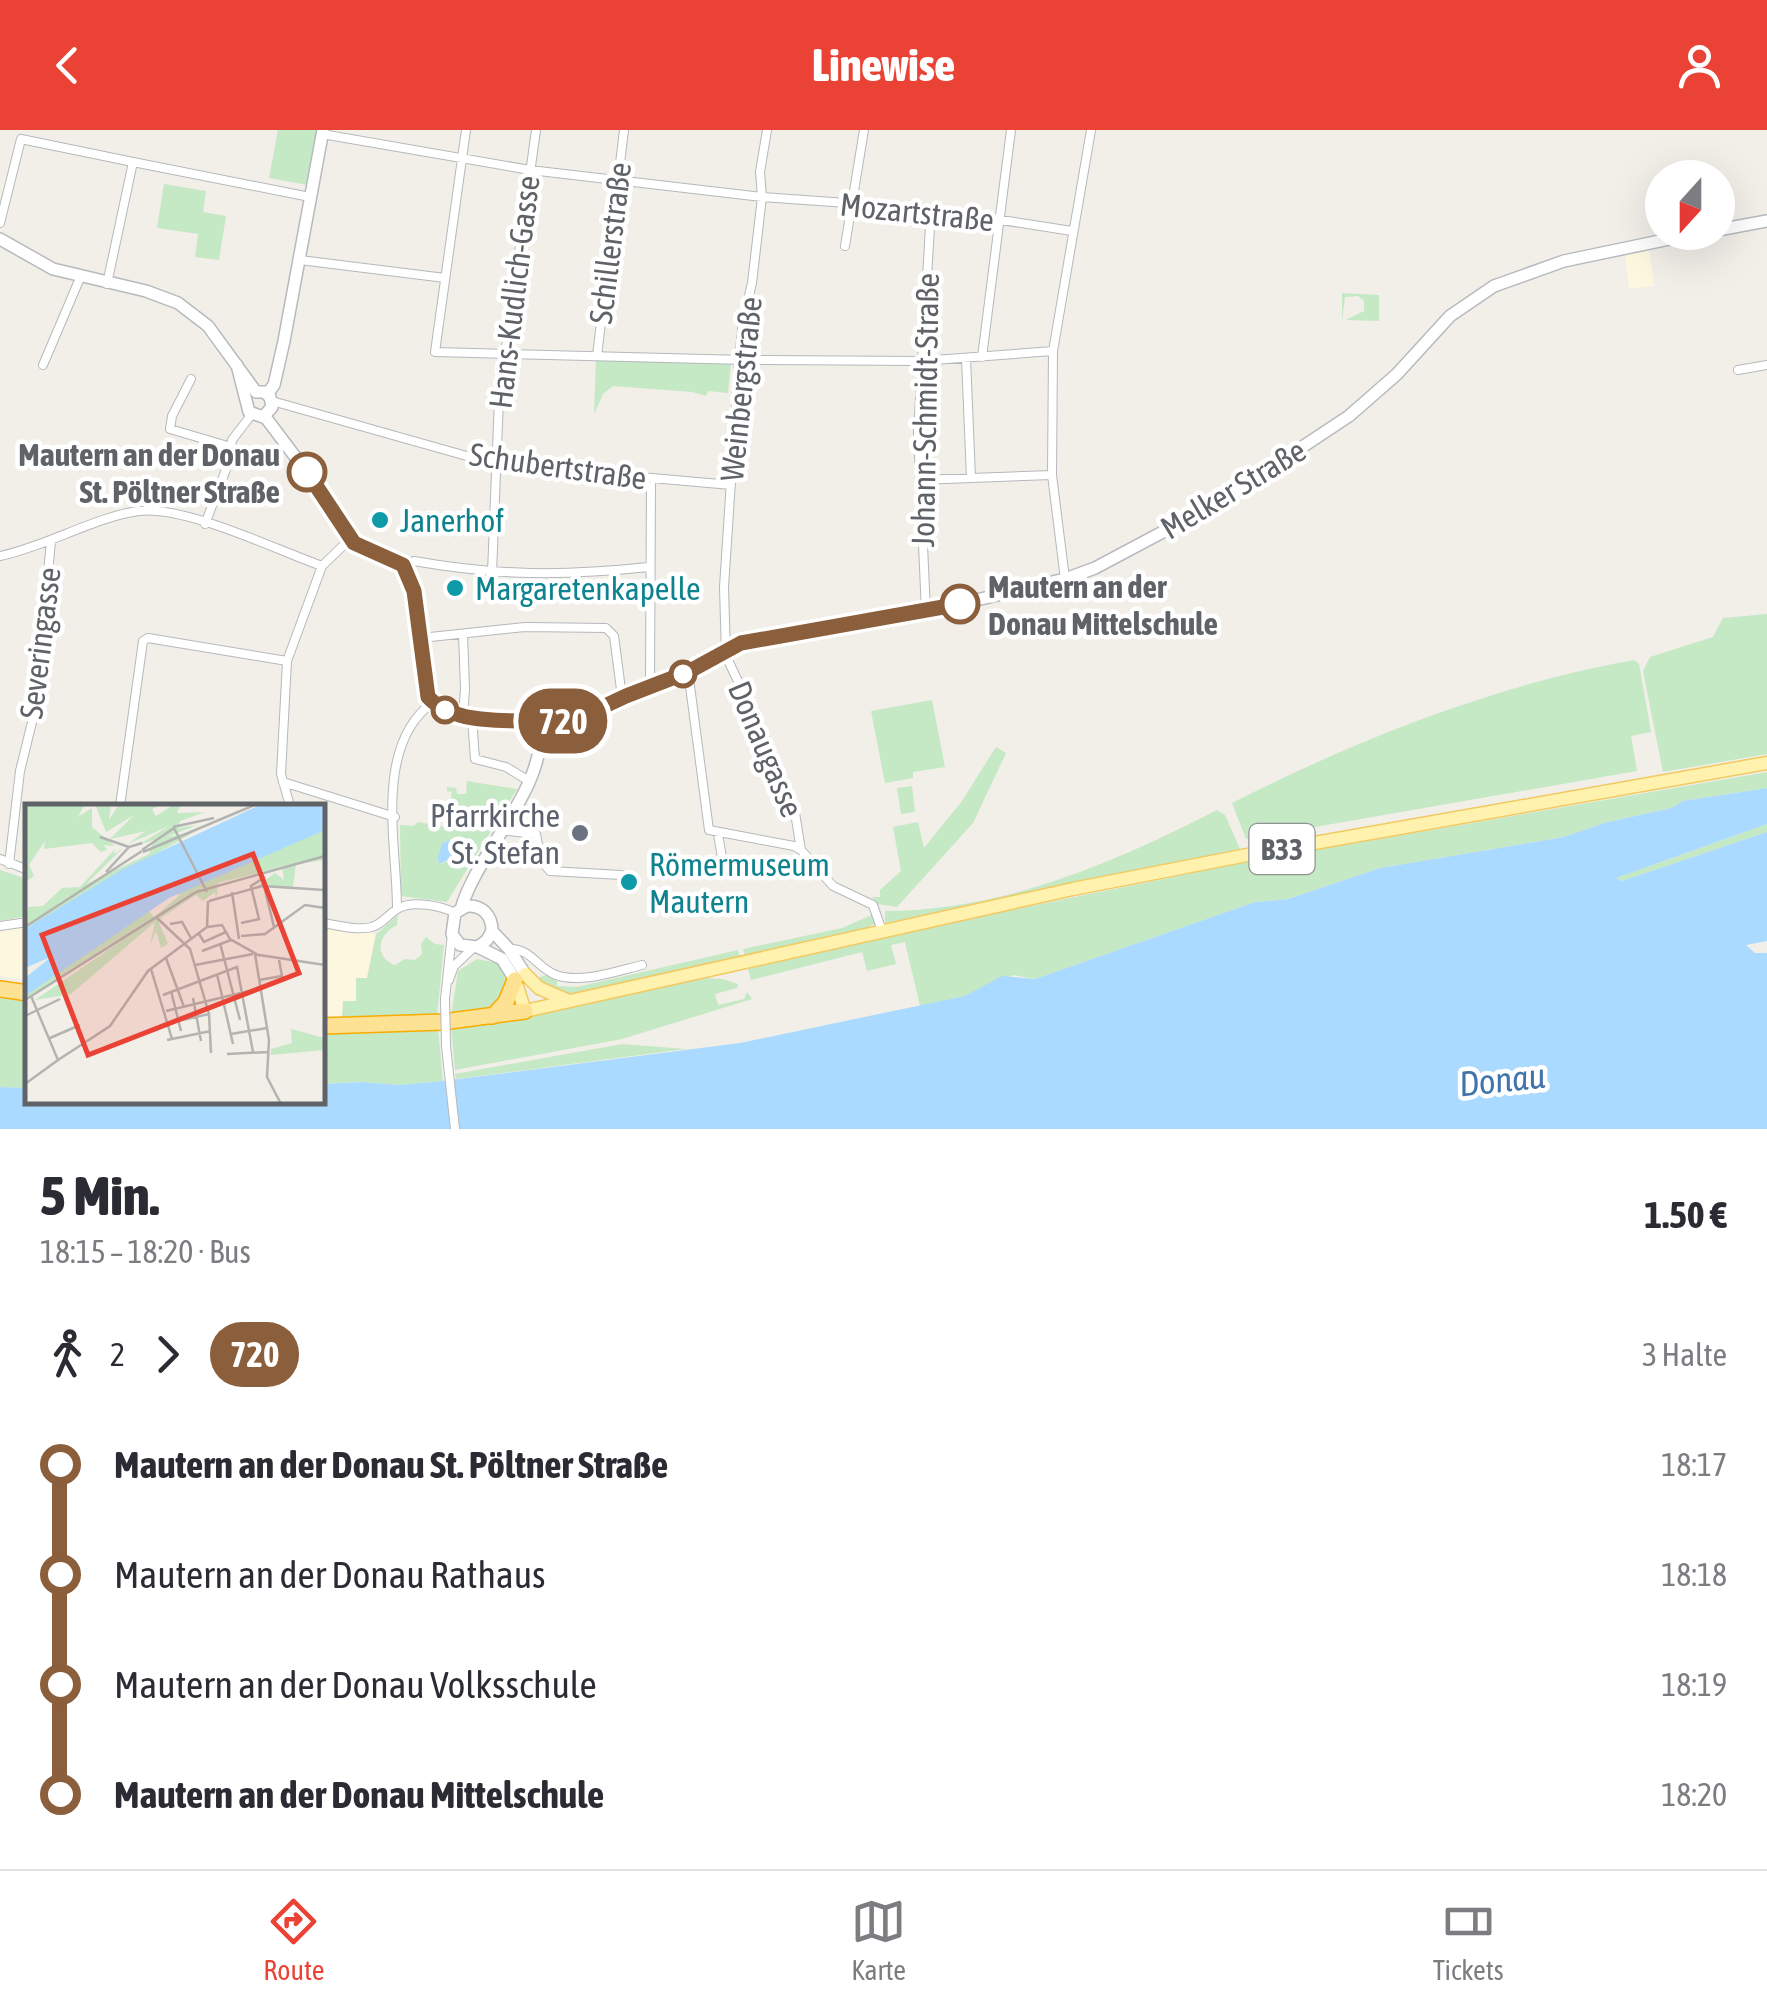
<!DOCTYPE html>
<html lang="de">
<head>
<meta charset="utf-8">
<style>
  body { margin:0; font-family:"Asap Condensed",sans-serif; background:#f2f2f3; color:#2b2b33; height:100vh; display:flex; flex-direction:column; font-size:38px; white-space:nowrap }
  * { box-sizing:border-box; margin:0 }
  p { font-size:32px; color:#7c7c81 }
  .icon { flex:none; width:55px; height:55px; fill:none; stroke:currentColor; stroke-width:2; stroke-linecap:round; stroke-linejoin:round }
  .map { position:relative; height:999px; overflow:hidden }
  .drawer { display:flex; flex-direction:column; background:#fff; flex:1 }
  .drawer>* { flex:none }
  .badge { padding:0 20px; border-radius:32px; font-size:35px; line-height:65px }
  .needle { width:65px; rotate:201deg }
  .buttons { position:absolute; left:1645px; top:30px; display:grid; gap:20px }
  .buttons a { display:grid; place-items:center; width:90px; height:90px; border-radius:50%; background:#fff; box-shadow:0 10px 40px #0002; font-size:50px }
  .map>.badge { position:absolute; translate:-50% -50%; box-shadow:0 0 0 5px #fff }
  .legs { display:flex; align-items:center; gap:15px; height:110px; padding:0 40px; font-size:32px }
  .legs p { margin-inline-start:auto }
  .head { display:flex; align-items:center; justify-content:space-between; height:170px; padding:0 40px }
  h1 { font-size:55px; font-weight:800; line-height:75px }
  ul { padding:0 40px; list-style:none }
  li { display:flex; align-items:center; gap:35px; height:110px; font-size:38px }
  li i { display:grid; place-items:center; width:15px; height:100%; margin:0 12px; background:currentColor }
  li i::after { content:''; width:25px; height:25px; margin:-12px; border:8px solid; border-radius:50%; background:#fff }
  li p { margin-inline-start:auto }
  li:first-child i { background:linear-gradient(#0000 50%,currentColor 0) }
  li:last-child i { background:linear-gradient(currentColor 50%,#0000 0) }
  header { display:flex; justify-content:space-between; align-items:center; height:130px; padding:0 40px; background:#ea4335; color:#fff; font-size:45px; font-weight:800 }
  .menu { display:flex; justify-content:space-around; align-items:center; height:140px; border-top:2px solid #e1e1e2; background:#fff; font-size:28px; color:#7c7c81 }
  .menu a { display:grid; justify-items:center; gap:5px }
  .menu .on { color:#ea4335 }
  .map>svg:first-child { display:block }
</style>
</head>
<body>
<header><svg class="icon" aria-label="back" viewBox="0 0 24 24"><path d="M15 5l-7 7 7 7"/></svg>Linewise<svg class="icon" aria-label="person" viewBox="0 0 24 24"><circle cx="12" cy="8" r="4"/><path d="M4 21q1-7 8-7t8 7"/></svg></header>
<div class="map">
<svg width="1767" height="999" viewBox="0 0 1767 999">
  <rect width="100%" height="100%" fill="#f1efe8"/>
  <path fill="#fef7e0" d="M1649,118L1654,156L1629,159L1625,123Z
    M27,786V850L0,846V791Z
    M322,796L376,804L367,848L356,871L342,887L323,886Z"/>
  <path fill="#c5e8c5" fill-rule="evenodd" d="M278,0H318L308,55L269,48Z
    M164,54L206,61L203,82L226,86L219,130L195,127L198,104L157,98Z
    M1342,163L1379,165V191L1346,190L1364,181V171L1358,166L1345,167L1342,191Z
    M596,228L731,232L728,263L708,261L706,266L692,262L613,256L603,264L594,284Z
    M1767,484V624L1663,642L1643,541L1650,527L1713,507L1723,488Z
    M1634,530L1639,534L1651,602L1631,606L1637,641L1246,709L1232,673C1356,610 1497,554 1634,530Z
    M932,570L945,637L913,642V648L885,653L871,581Z
    M996,617L1006,623L973,693L897,777L877,774L872,767H880V760L901,741L893,697L918,692L924,718L962,671Z
    M1767,642V658L1683,671L1671,678L1604,693L1564,707L1380,738L1288,769L1255,772L1035,849L1014,845L965,866L920,876L905,812L891,815L896,834L867,841L862,822L751,850L748,839L903,802L1247,732Z
    M467,651L517,659L447,772L401,766L400,695L414,696L418,692L445,697L452,662L447,661V657L456,658L457,664H466ZM457,707L459,728L439,734L438,727L442,713Z
    M912,656L915,682L901,684L897,658Z
    M1217,680L1225,685L1240,719L885,793V781C1002,781 1114,733 1217,680Z
    M1767,694V702L1622,751L1616,748Z
    M0,740L27,749V786L0,791Z
    M874,784L876,793L863,800L745,826L743,819L842,798Z
    M398,785L397,795C377,805 374,827 395,835L405,829L415,830L422,824L421,814L426,807L435,814L444,815L437,887L323,891L322,886L342,887L343,871H356V848H367L376,804Z
    M738,820L740,827L574,864L547,860L537,848L547,845L557,851V856L577,857Z
    M477,829L492,832L494,829L507,840L510,858L491,879L451,886L458,841Z
    M704,848L723,849L738,854L737,858L715,864L718,875L744,869L747,862L752,869L622,909L455,940L451,897L527,888Z
    M0,864L27,868V958L0,957Z
    M438,898L443,951L399,955L362,952L323,954V902Z
    M622,914L686,919L456,949L455,944Z"/>
  <path fill="#aadaff" d="M1767,658V694L1616,748L1622,751L1767,702V811L1746,815L1755,823H1767V999H0V957L27,958L28,972H322L323,954L362,952L399,955L443,951L740,913L965,866L1002,846L1035,849L1255,772L1288,769L1380,738L1564,707L1604,693L1671,678L1683,671Z
    M457,707L466,714L463,724L439,734L438,727L442,713Z"/>
  <g fill="none" stroke-linecap="round" stroke-linejoin="round">
    <defs>
      <path id="street" d="M466,0L435,222L745,230L921,231L1053,221
        M767,0L760,42L762,67L752,153L743,191L739,230L724,457L726,526L765,608L795,683L801,720L833,756L873,775L882,801
        M322,4L530,40L762,67L931,79L1072,101
        M0,93L21,9L133,32
        M845,116L864,0
        M300,130L445,148
        M107,154L133,32L310,67
        M597,226L624,0
        M982,227L1011,0
        M966,228L971,348
        M43,235L80,148
        M1738,240L1767,235
        M191,249L172,286L170,299L231,317
        M272,271L495,334L731,355
        M919,350L1052,345
        M205,394L230,329L232,310L252,284
        M0,426C45,417 97,386 139,381C187,376 274,419 322,436
        M403,435L414,431C499,446 563,446 649,437
        M492,443L499,268L536,0
        M1065,449L1052,345L1053,221L1091,0
        M926,482L918,302L931,79
        M463,504L465,559L463,587
        M421,508L525,497L606,498L614,506L622,567
        M688,541L709,700L794,716L801,720
        M650,557L651,349
        M472,588L475,629L506,637L529,651
        M283,652L395,687
        M120,676L143,511L148,508L287,531
        M290,676L281,644L287,531L322,436L350,409
        M500,700L536,704L541,731L550,741L621,745
        M718,704L724,739
        M0,729L28,740
        M9,734L20,641L35,580L51,411
        M397,778C397,715 373,616 433,572
        M322,793C338,795 356,801 372,797C384,793 389,783 399,778C413,770 442,776 455,783
        M0,796L28,792
        M509,819C531,818 537,838 556,845C581,854 617,841 642,835
        M449,850L454,836L473,818
        M445,869L452,804
        M446,916L455,999"/>
      <path id="secondary" d="M1718,100L1767,91
        M0,109L53,139L146,161L178,173L208,196L256,262H264L270,267L272,277L264,286
        M237,235L249,282L266,288L327,369L354,413L403,435L414,461L428,567C453,594 498,589 532,591L540,596
        M267,264L274,255L284,211L323,0
        M540,596L579,589L622,567L678,546L741,513L926,482L1065,449L1095,438L1221,371L1349,286L1397,244L1450,186L1494,156L1564,131L1703,102
        M461,779C478,720 547,658 540,596
        M492,801L487,810L478,817L460,815L452,804L455,783L467,776C482,775 492,785 492,801L509,819L525,844
        M478,817L502,829L515,850"/>
      <path id="primary" d="M525,844L539,858L569,871
        M515,850L525,881
        M525,881L1073,759L1247,725L1767,633"/>
      <path id="highway" d="M0,859L28,863
        M493,886L506,872L515,850
        M322,896L443,892L525,881"/>
    </defs>
    <use href="#street" stroke="#b5b8bc" stroke-width="10"/>
    <use href="#secondary" stroke="#b6babf" stroke-width="14"/>
    <use href="#primary" stroke="#f2c960" stroke-width="15"/>
    <use href="#highway" stroke="#f9ab00" stroke-width="18"/>
    <use href="#street" stroke="#fff" stroke-width="8"/>
    <use href="#secondary" stroke="#fff" stroke-width="11"/>
    <use href="#primary" stroke="#fff2af" stroke-width="12"/>
    <use href="#highway" stroke="#fde293" stroke-width="15"/>
    <defs>
      <path id="street-bridge" d="M445,869L446,916"/>
    </defs>
    <use href="#street-bridge" stroke="#b5b8bc" stroke-width="10" stroke-linecap="butt"/>
    <use href="#street-bridge" stroke="#fff" stroke-width="8"/>
  </g>
  <g fill="none" stroke-linecap="round" stroke-linejoin="round">
    <defs>
      <path id="line-1" d="M307,342L354,413L403,435L414,461L428,567C453,594 498,589 532,592L540,596L579,588L626,566L688,542L741,513L960,474"/>
    </defs>
    <use href="#line-1" stroke="#fff" stroke-width="22"/>
    <use href="#line-1" stroke="#8b5e3c" stroke-width="15"/>
  </g>
  <g fill="#fff" stroke="#8b5e3c" stroke-width="5">
    <circle cx="307" cy="342" r="18"/>
    <circle cx="960" cy="474" r="18"/>
    <circle cx="683" cy="544" r="12"/>
    <circle cx="445" cy="580" r="12"/>
  </g>
  <g fill="#0f9aa8" stroke="#fff" stroke-width="4">
    <circle cx="380" cy="390" r="10"/>
    <circle cx="455" cy="458" r="10"/>
    <circle cx="629" cy="752" r="10"/>
  </g>
  <circle fill="#6b7280" stroke="#fff" stroke-width="4" cx="580" cy="703" r="10"/>
  <g text-anchor="middle" dominant-baseline="central" stroke-width="9" stroke-linejoin="round" paint-order="stroke">
    <rect fill="#fff" stroke="#8f9295" stroke-width="2.5" x="1249.5" y="694" width="65" height="50" rx="8"/>
    <g font-size="30" font-weight="bold" fill="#5f6368">
      <text x="1282" y="719">B33</text>
    </g>
    <g font-size="32" fill="#5f6368" stroke="#fff">
      <text transform="translate(917 82) rotate(6)">Mozartstraße</text>
      <text transform="translate(610 113) rotate(-83)">Schillerstraße</text>
      <text transform="translate(514 162) rotate(-83)">Hans-Kudlich-Gasse</text>
      <text transform="translate(741 259) rotate(-84)">Weinbergstraße</text>
      <text transform="translate(925 280) rotate(-89)">Johann-Schmidt-Straße</text>
      <text transform="translate(558 336) rotate(8)">Schubertstraße</text>
      <text transform="translate(1233 359) rotate(-31)">Melker Straße</text>
      <text transform="translate(40 513) rotate(-83)">Severingasse</text>
      <text transform="translate(766 619) rotate(67)">Donaugasse</text>
    </g>
    <g font-size="32" font-weight="bold" fill="#5f6368" stroke="#fff" text-anchor="end">
      <text x="280" y="324">Mautern an der Donau<tspan x="280" dy="37">St. Pöltner Straße</tspan></text>
      <text x="988" y="456" text-anchor="start">Mautern an der<tspan x="988" dy="37">Donau Mittelschule</tspan></text>
    </g>
    <g font-size="32" fill="#0d838f" stroke="#fff" text-anchor="start">
      <text x="400" y="390">Janerhof</text>
      <text x="475" y="458">Margaretenkapelle</text>
      <text x="649" y="734">Römermuseum<tspan x="649" dy="37">Mautern</tspan></text>
    </g>
    <g font-size="32" fill="#5b616d" stroke="#fff" text-anchor="end">
      <text x="560" y="685">Pfarrkirche<tspan x="560" dy="37">St. Stefan</tspan></text>
    </g>
    <g font-size="35" font-style="italic" fill="#4174aa" stroke="#fff">
      <text transform="translate(1502 949) rotate(-6)">Donau</text>
    </g>
  </g>
  <g transform="translate(25 674)">
    <rect width="300" height="300" fill="#f1efe8"/>
    <path d="M0,0H60L53,13L67,4V23L90,42L79,41L82,46L76,48L67,39L19,45L20,37L4,61L9,72L0,78ZM70,0H86L84,16L94,0H139L127,5L131,12L150,0H156L152,9L180,8L155,17L153,24L173,21L141,33L169,28L0,125L3,103L18,102L37,84L55,83L90,45L89,50L98,44L61,80L124,50L129,36L113,41L146,21L103,40L121,27L85,35L109,11L81,28ZM300,26V56L271,60L268,83L232,82L250,69L259,76L257,63L193,79L192,90L191,94L190,88L178,97L171,91L133,116L143,140L136,144L131,127L125,141L130,118L46,190L10,196L125,117L0,195V192L46,154L22,176L124,107L129,113L156,90L150,91L176,77L179,83L162,94L180,84L183,91L178,76ZM266,225L299,234V246L246,251V245L267,239Z" fill="#c5e8c5"/>
    <path d="M237,0H300V26L144,94L0,192V174L26,153L0,164V125L98,65Z" fill="#aadaff"/>
    <path fill="none" stroke="#b3b3b1" stroke-width="2.5" d="M148,23L189,14M75,33L104,43M117,46L149,24L182,88M118,48L232,0M81,68L104,43L117,39M239,82L249,123M171,88L300,52M207,88L214,135M183,97L182,123L197,121L205,135L235,152M184,97L237,82L300,86M132,114L165,145L184,210L186,249M216,119L234,115L226,82L240,73M145,120L157,118L167,136M0,123L117,47M174,130L179,138L201,128M216,132L240,130L280,101L300,104M195,139L215,216M177,147L206,136M230,150L244,236L242,273L256,300M234,151L300,161M141,154L159,203M170,161L228,150M126,165L147,235M192,170L208,240M234,176L257,172L254,156M146,187L156,227M138,191L212,163L228,248M168,194L176,237M0,196L171,88M141,207L236,184M0,212L35,195M153,217L184,210M206,230L242,224M25,234L55,221M142,236L186,227M202,250L243,248M33,256L85,222L123,167L182,123M0,280L33,256L6,192"/>
    <path fill="#ea4335" fill-opacity="0.15" stroke="#ea4335" stroke-width="5" d="M228,50L274,169L63,251L17,131Z"/>
    <rect width="300" height="300" fill="none" stroke="#5f6368" stroke-width="5"/>
  </g>
</svg>
<div class="buttons">
<a><svg class="needle" viewBox="-14 -14 28 28"><path d="M0-13l5 13h-10z" fill="#e53935"/><path d="M0 13l5-13h-10z" fill="#7c7c81"/></svg></a>
</div>
<b class="badge" style="left:563px;top:591px;background:#8b5e3c;color:#fff">720</b>
</div>
<section class="drawer">
<div class="head"><div><h1>5 Min.</h1><p>18:15 – 18:20 · Bus</p></div><b>1.50 €</b></div>
<div class="legs"><svg class="icon" aria-label="walk" viewBox="0 0 24 24"><circle cx="13" cy="4" r="2"/><path d="M13 8l-2 6 4 7M11 14l-3 7M7 12l3-4h3l4 4"/></svg>2<svg class="icon" aria-label="forward" viewBox="0 0 24 24"><path d="M9 5l7 7-7 7"/></svg><b class="badge" style="background:#8b5e3c;color:#fff">720</b><p>3 Halte</p></div>
<ul>
<li><i style="color:#8b5e3c"></i><b>Mautern an der Donau St. Pöltner Straße</b><p>18:17</p></li>
<li><i style="color:#8b5e3c"></i><span>Mautern an der Donau Rathaus</span><p>18:18</p></li>
<li><i style="color:#8b5e3c"></i><span>Mautern an der Donau Volksschule</span><p>18:19</p></li>
<li><i style="color:#8b5e3c"></i><b>Mautern an der Donau Mittelschule</b><p>18:20</p></li>
</ul>
</section>
<nav class="menu">
<a class="on"><svg class="icon" aria-label="directions" viewBox="0 0 24 24"><path d="M12 3l9 9-9 9-9-9zM9 14v-3h6M13 9l2 2-2 2"/></svg>Route</a>
<a><svg class="icon" aria-label="map" viewBox="0 0 24 24"><path d="M3 6l6-2 6 2 6-2v14l-6 2-6-2-6 2zM9 4v14M15 6v14"/></svg>Karte</a>
<a><svg class="icon" aria-label="tickets" viewBox="0 0 24 24"><path d="M3 7h18v10H3zM15 7v10"/></svg>Tickets</a>
</nav>
</body>
</html>
